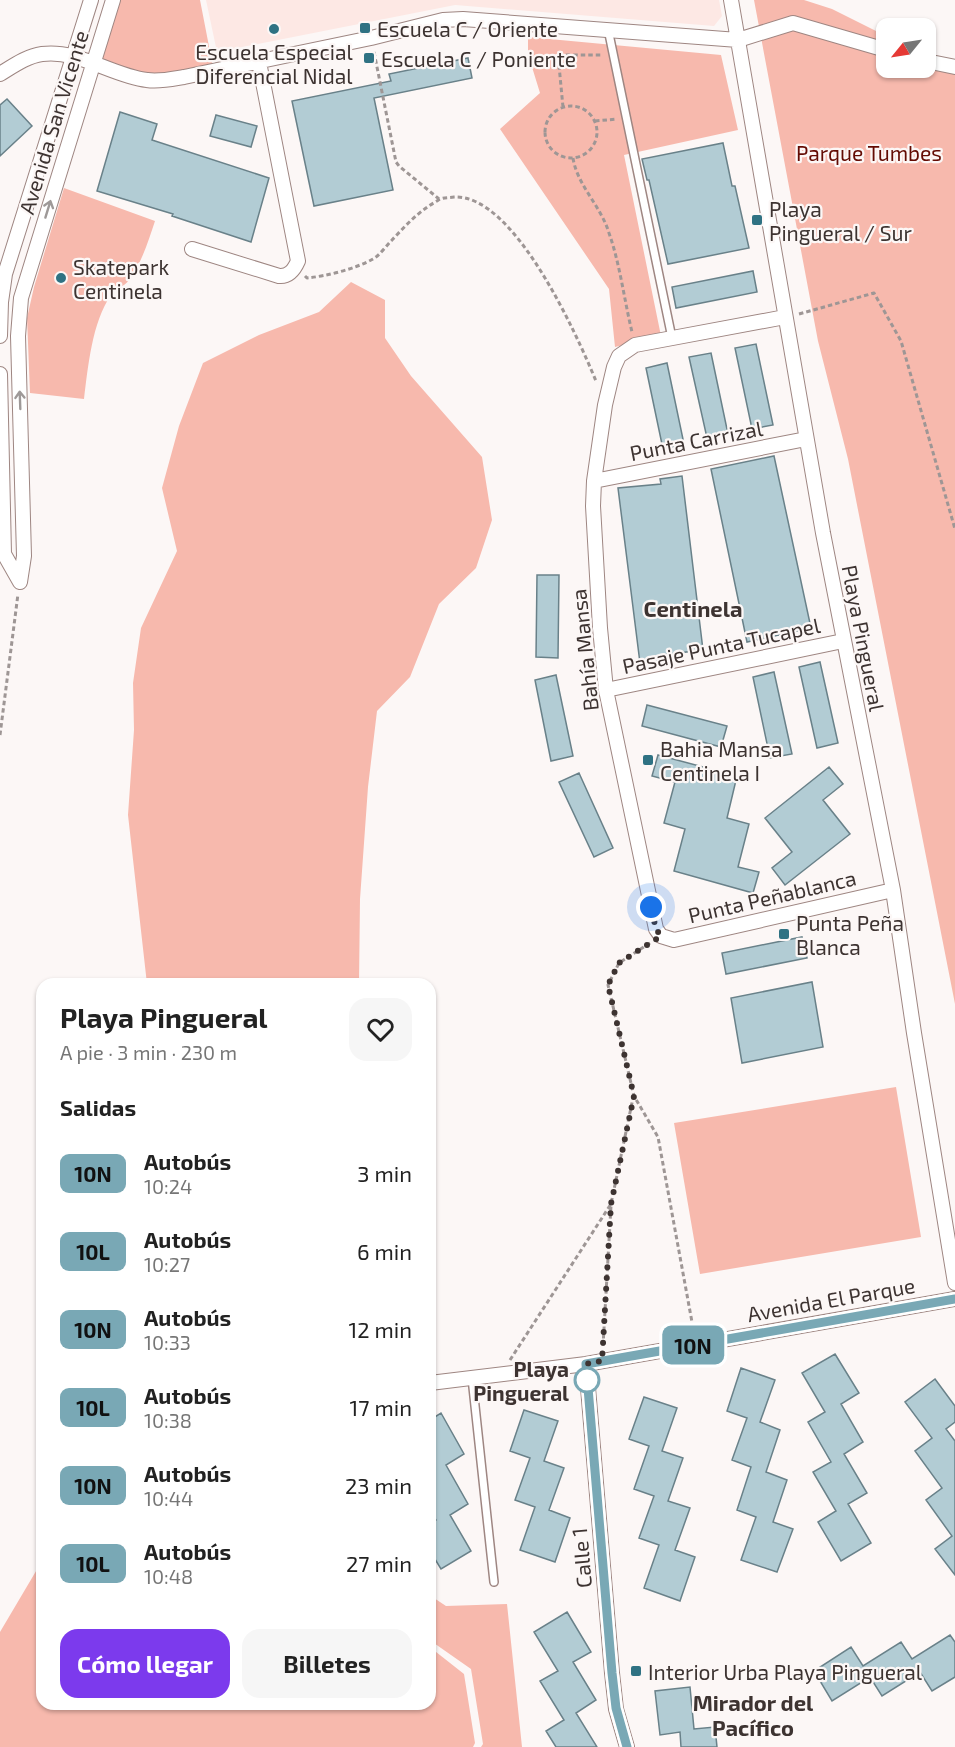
<!DOCTYPE html>
<html lang="es">
<head>
<meta charset="utf-8">
<style>
  body { margin:0; font-family:"Exo 2",sans-serif; background:#f6f6f6; color:#222; height:100vh; display:flex; flex-direction:column; font-size:22px; white-space:nowrap }
  * { box-sizing:border-box; margin:0 }
  p { font-size:20px; color:#767676 }
  .icon { flex:none; width:33px; height:33px; fill:none; stroke:currentColor; stroke-width:2; stroke-linecap:round; stroke-linejoin:round }
  .map { position:relative; flex:1; overflow:hidden }
  .sheet { position:absolute; left:36px; top:978px; width:400px; height:732px; display:flex; flex-direction:column; background:#fff; border-radius:18px; box-shadow:0 2px 4px #0004 }
  .sheet>* { flex:none }
  .badge { padding:0 12px; border-radius:9px; font-size:21px; line-height:39px }
  .needle { width:39px; rotate:240deg }
  .buttons { position:absolute; left:876px; top:18px; display:grid; gap:12px }
  .buttons a { display:grid; place-items:center; width:60px; height:60px; border-radius:12px; background:#fff; box-shadow:0 2px 4px #0004; font-size:30px }
  .you { position:absolute; width:30px; height:30px; margin:-15px; border:4px solid #fff; border-radius:50%; background:#1a73e8; box-shadow:0 0 0 9px #1a73e833 }
  .map>.badge { position:absolute; translate:-50% -50%; box-shadow:0 0 0 3px #fff }
  h2 { padding:0 24px; font-size:22px; line-height:54px }
  .round { display:grid; place-items:center; flex:none; width:63px; height:63px; border-radius:18px; background:#f6f6f6 }
  .summary { display:flex; align-items:center; justify-content:space-between; height:102px; padding:0 24px }
  h1 { font-size:28px; font-weight:700; line-height:45px }
  .primary-button { display:flex; gap:12px; margin-top:auto; padding:12px 24px }
  .primary-button a { flex:1; height:69px; border-radius:18px; background:#7c3aed; color:#fff; font-size:24px; font-weight:700; line-height:69px; text-align:center }
  .primary-button a+a { background:#f6f6f6; color:#222 }
  ul { padding:0; list-style:none }
  li { display:flex; align-items:center; gap:18px; height:78px; padding:0 24px }
  li div { flex:1 }
  li b { display:block; font-size:22px }
  li em { font-style:normal }
  li .badge { min-width:66px; font-weight:700; text-align:center }
  .map>svg:first-child { display:block }
</style>
</head>
<body>
<div class="map">
<svg width="955" height="1747" viewBox="0 0 955 1747">
  <rect width="100%" height="100%" fill="#fcf7f6"/>
  <path fill="#fde8e4" d="M206,0H719L722,16L714,26L455,5L217,52Z"/>
  <path fill="#f7b9ad" d="M120,0H200L213,67L147,78L101,62Z
    M754,0H804L832,9L886,36V68L955,70V1004L848,459L818,341Z
    M528,37L721,55L738,130L624,155L661,336L615,347L609,289L500,129L540,93L528,54Z
    M64,188L155,221C148,242 142,262 129,280C124,287 115,289 111,295C92,322 88,367 84,399L30,393L27,318L34,287Z
    M351,282L385,300V338L411,376L482,457L492,520L476,568L439,604L410,677L377,711L368,787L360,899L359,984H147L128,815L134,730L133,683L141,628L177,551L162,488L179,426L203,363L259,335L319,312Z
    M896,1087L921,1237L700,1274L674,1123Z
    M42,1561V1704H430L431,1648L464,1674L475,1743L473,1747H0V1632Z
    M431,1596L446,1606L507,1604L522,1747H481L483,1744L471,1669L431,1641Z"/>
  <path fill="#b2ccd4" stroke="#698189" stroke-width="1.5" d="M468,58L472,78L374,98L393,190L314,206L292,101L391,81L389,74Z
    M7,99L32,126L0,156V105Z
    M120,112L157,124L152,140L269,178L251,242L172,216L173,214L97,191Z
    M216,115L257,126L251,147L210,136Z
    M723,143L732,186H735L749,248L668,264L649,180H647L642,159Z
    M753,271L757,292L676,308L672,287Z
    M756,344L773,425L752,429L735,348Z
    M711,353L728,434L707,438L689,357Z
    M667,363L684,444L663,449L646,368Z
    M774,456L811,628L747,642L711,469Z
    M682,476L703,650L661,655V661L640,663L618,488L661,484L660,479Z
    M537,575H559L558,658L536,657Z
    M820,662L838,743L817,748L799,667Z
    M774,672L792,754L770,758L753,677Z
    M556,675L573,756L551,761L535,680Z
    M647,705L727,726L721,747L642,726Z
    M658,755L737,776L727,818L749,824L738,867L759,872L753,893L674,871L685,829L664,823L675,782L652,776Z
    M829,767L843,784L823,800L850,834L785,885L772,868L792,852L765,818Z
    M579,773L613,848L594,857L559,782Z
    M802,937L807,958L726,974L722,953Z
    M812,982L823,1047L742,1063L731,998Z
    M835,1354L859,1393L841,1404L863,1442L844,1454L867,1493L848,1504L871,1543L841,1561L818,1522L836,1511L813,1472L831,1462L808,1422L825,1412L802,1373Z
    M741,1368L775,1380L760,1422L780,1430L766,1472L787,1480L773,1522L793,1529L777,1572L741,1560L756,1517L737,1510L751,1467L732,1460L747,1418L727,1411Z
    M935,1379L955,1406V1422L946,1429L955,1441V1575L935,1549L952,1536L926,1500L942,1488L915,1451L932,1438L905,1402Z
    M644,1397L677,1408L662,1451L683,1458L668,1501L690,1508L675,1550L695,1557L680,1601L644,1588L659,1545L639,1538L654,1496L634,1489L649,1446L629,1439Z
    M524,1410L558,1421L544,1461L564,1468L549,1510L570,1518L555,1562L520,1550L535,1507L515,1500L530,1458L510,1451Z
    M441,1413L464,1454L446,1465L468,1504L450,1515L471,1551L441,1569L430,1551V1524L436,1520L430,1510V1420Z
    M567,1612L591,1652L573,1662L596,1700L576,1713L597,1747H556L546,1731L564,1720L540,1681L558,1671L534,1632Z
    M950,1635L955,1642V1677L932,1691L920,1672L882,1696L870,1677L832,1701L814,1671L851,1647L863,1666L901,1642L912,1659Z
    M690,1687L694,1729L715,1727L717,1747H681L680,1732L660,1735L655,1691Z"/>
  <g fill="none" stroke-linecap="round" stroke-linejoin="round">
    <defs>
      <path id="service" d="M608,29L672,338
        M472,1378L494,1582"/>
      <path id="minor" d="M731,0L823,533L893,890L914,1033L955,1283
        M926,61L955,67
        M0,74C13,66 27,56 42,54C78,49 112,76 147,80C159,82 172,79 184,77L371,38L443,20L463,19L738,40L793,23L886,50
        M192,249L279,276C289,277 294,270 298,261L259,62
        M785,317L635,345L619,356L614,367L605,405L594,481L593,506L600,628L606,690L656,929L661,936L674,940L893,890
        M0,336L1,302L5,274L91,0
        M0,374L4,554L20,582
        M594,481L806,439
        M20,582L24,556L18,336L21,298L113,0
        M606,690L843,641
        M586,1364L612,1673L616,1709L627,1747
        M430,1383L586,1364L955,1299"/>
    </defs>
    <use href="#service" stroke="#9e8682" stroke-width="10"/>
    <use href="#minor" stroke="#9e8682" stroke-width="16"/>
    <path stroke="#9e9695" stroke-width="3" stroke-dasharray="4.5 3" stroke-linecap="butt" d="M374,52L396,162L399,166L439,199
      M545 132a26 26 0 1 1 52 0a26 26 0 1 1-52 0Z
      M563,107L558,55H603
      M595,121L617,119
      M573,158C577,185 601,206 609,233C620,264 624,299 632,332
      M305,276L307,278C327,276 355,269 373,259C380,255 386,246 392,240C406,225 419,211 437,201C442,197 448,198 454,197C514,194 576,333 596,381
      M799,314L874,293L901,341L955,529
      M0,735L18,594
      M650,943L619,963L608,985L634,1096L658,1137L694,1333
      M603,1346L611,1206
      M510,1360L611,1204L633,1098"/>
    <use href="#service" stroke="#fff" stroke-width="7"/>
    <use href="#minor" stroke="#fff" stroke-width="14"/>
  </g>
  <defs><path id="oneway-shaft" d="M-6 0H5M1.5-3L5.5 0L1.5 3" fill="none" stroke-width="1.6" stroke-linecap="round" stroke-linejoin="round" transform="scale(1.5)"/></defs>
  <g stroke="#9e9998">
    <use href="#oneway-shaft" transform="translate(48 209) rotate(-73)"/>
    <use href="#oneway-shaft" transform="translate(20 400) rotate(-92)"/>
  </g>
  <g fill="none" stroke-linecap="round" stroke-linejoin="round">
    <defs>
      <path id="line" d="M627,1747L616,1708L612,1673L586,1364L955,1299"/>
    </defs>
    <use href="#line" stroke="#fff" stroke-width="14"/>
    <use href="#line" stroke="#79a8b5" stroke-width="9"/>
    <path stroke="#3d3331" stroke-width="6" stroke-dasharray="0 10.8" d="M587,1380L588,1387L586,1364L602,1361L611,1204L634,1096L608,985L619,963L661,936L656,929L651,907"/>
  </g>
  <g fill="#2f7283" stroke="#fcf7f6" stroke-width="2">
    <rect x="359" y="22" width="12" height="12" rx="3"/>
    <circle cx="274" cy="29" r="6"/>
    <rect x="363" y="52" width="12" height="12" rx="3"/>
    <rect x="751" y="214" width="12" height="12" rx="3"/>
    <circle cx="61" cy="278" r="6"/>
    <rect x="642" y="754" width="12" height="12" rx="3"/>
    <rect x="778" y="928" width="12" height="12" rx="3"/>
    <rect x="630" y="1665" width="12" height="12" rx="3"/>
  </g>
  <circle fill="#fff" stroke="#79a8b5" stroke-width="3" cx="587" cy="1380" r="12"/>
  <g text-anchor="middle" dominant-baseline="central" stroke-width="4.5" stroke-linejoin="round" paint-order="stroke">
    <g font-size="21" fill="#3d3331" stroke="#fcf7f6" text-anchor="start">
      <text x="377" y="28">Escuela C / Oriente</text>
      <text x="274" y="51" text-anchor="middle">Escuela Especial<tspan x="274" dy="24">Diferencial Nidal</tspan></text>
      <text x="381" y="58">Escuela C / Poniente</text>
      <text x="769" y="208">Playa<tspan x="769" dy="24">Pingueral / Sur</tspan></text>
      <text x="73" y="266">Skatepark<tspan x="73" dy="24">Centinela</tspan></text>
      <text x="660" y="748">Bahia Mansa<tspan x="660" dy="24">Centinela I</tspan></text>
      <text x="796" y="922">Punta Peña<tspan x="796" dy="24">Blanca</tspan></text>
      <text x="648" y="1671">Interior Urba Playa Pingueral</text>
    </g>
    <g font-size="21" fill="#3d3331" stroke="#fcf7f6">
      <text transform="translate(53 122) rotate(-73)">Avenida San Vicente</text>
      <text transform="translate(696 440) rotate(-11)">Punta Carrizal</text>
      <text transform="translate(864 638) rotate(79)">Playa Pingueral</text>
      <text transform="translate(721 645) rotate(-12)">Pasaje Punta Tucapel</text>
      <text transform="translate(584 650) rotate(-96)">Bahía Mansa</text>
      <text transform="translate(772 896) rotate(-13)">Punta Peñablanca</text>
      <text transform="translate(831 1299) rotate(-10)">Avenida El Parque</text>
      <text transform="translate(581 1558) rotate(-95)">Calle 1</text>
    </g>
    <g font-size="21" fill="#640b03" stroke="#fcf7f6">
      <text x="869" y="152">Parque Tumbes</text>
    </g>
    <g font-size="21" font-weight="bold" fill="#3d3331" stroke="#fcf7f6" text-anchor="end">
      <text x="569" y="1368">Playa<tspan x="569" dy="24">Pingueral</tspan></text>
    </g>
    <g font-size="22" font-weight="bold" fill="#3d3331" stroke="#fcf7f6">
      <text x="693" y="608">Centinela</text>
      <text x="753" y="1702">Mirador del<tspan x="753" dy="25">Pacífico</tspan></text>
    </g>
  </g>
</svg>
<div class="buttons">
<a><svg class="needle" viewBox="-14 -14 28 28"><path d="M0-13l5 13h-10z" fill="#e53935"/><path d="M0 13l5-13h-10z" fill="#767676"/></svg></a>
</div>
<div class="you" style="left:651px;top:907px"></div>
<b class="badge" style="left:693px;top:1345px;background:#79a8b5;color:#111">10N</b>
<section class="sheet">
<div class="summary"><div><h1>Playa Pingueral</h1><p>A pie · 3 min · 230 m</p></div><a class="round"><svg class="icon" aria-label="heart" viewBox="0 0 24 24"><path d="M12 20l-8-8c-3-5 5-10 8-4 3-6 11-1 8 4z"/></svg></a></div>
<h2>Salidas</h2>
<ul>
<li><span class="badge" style="background:#79a8b5;color:#111">10N</span><div><b>Autobús</b><p>10:24</p></div><em>3 min</em></li>
<li><span class="badge" style="background:#79a8b5;color:#111">10L</span><div><b>Autobús</b><p>10:27</p></div><em>6 min</em></li>
<li><span class="badge" style="background:#79a8b5;color:#111">10N</span><div><b>Autobús</b><p>10:33</p></div><em>12 min</em></li>
<li><span class="badge" style="background:#79a8b5;color:#111">10L</span><div><b>Autobús</b><p>10:38</p></div><em>17 min</em></li>
<li><span class="badge" style="background:#79a8b5;color:#111">10N</span><div><b>Autobús</b><p>10:44</p></div><em>23 min</em></li>
<li><span class="badge" style="background:#79a8b5;color:#111">10L</span><div><b>Autobús</b><p>10:48</p></div><em>27 min</em></li>
</ul>
<div class="primary-button"><a>Cómo llegar</a><a>Billetes</a></div>
</section>
</div>
</body>
</html>
